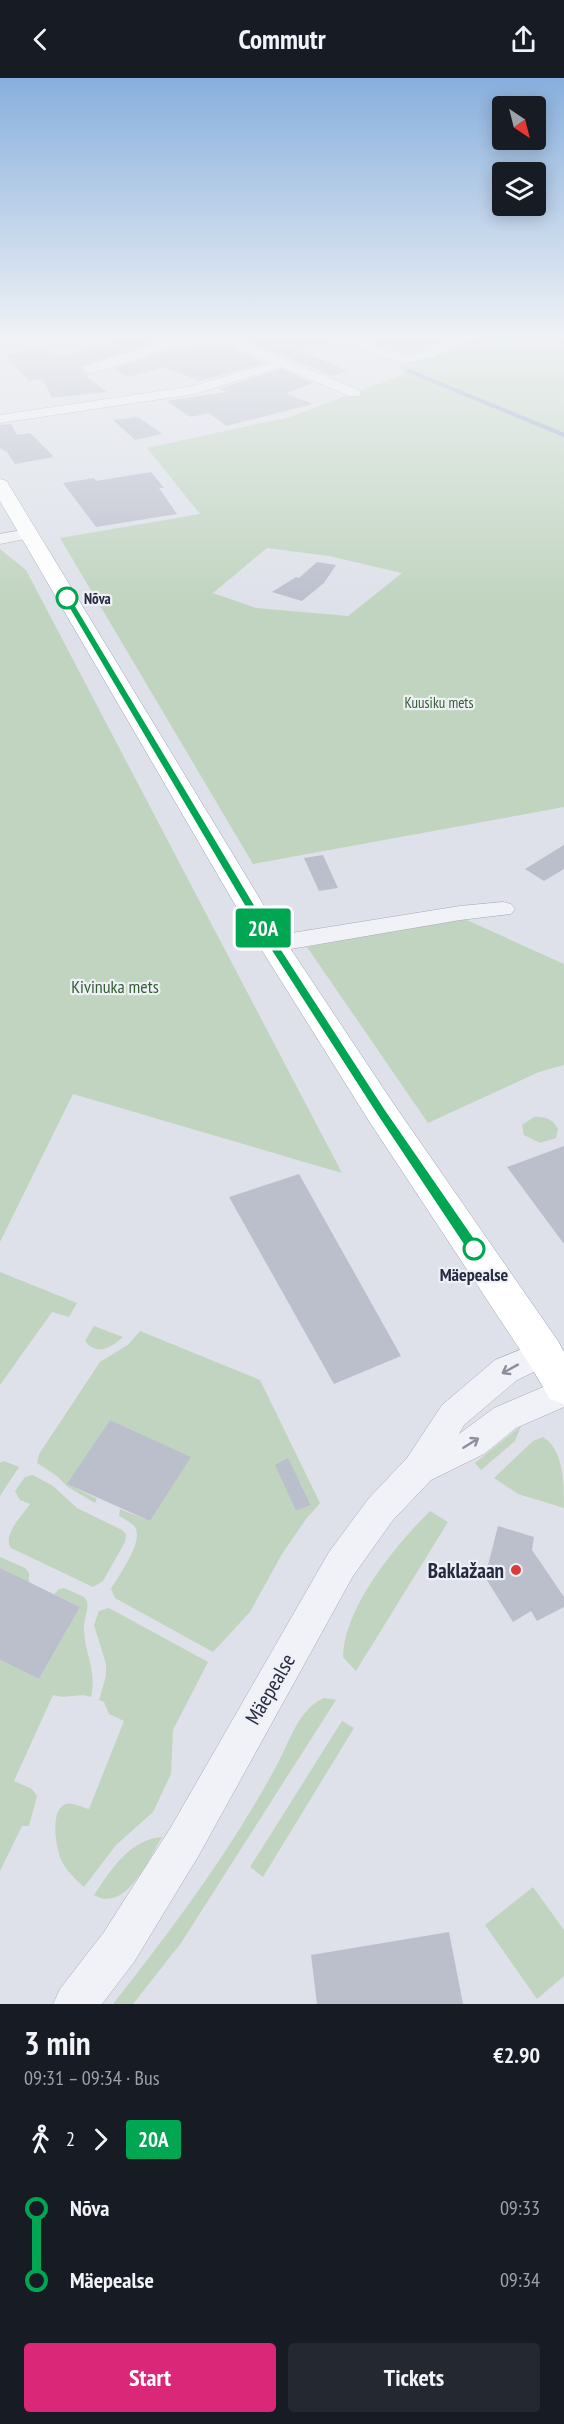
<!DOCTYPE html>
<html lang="en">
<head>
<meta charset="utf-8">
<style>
  body { margin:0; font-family:"PT Sans Narrow",sans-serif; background:#242831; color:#f1f3f6; height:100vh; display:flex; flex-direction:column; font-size:22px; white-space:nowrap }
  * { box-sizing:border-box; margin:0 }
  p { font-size:20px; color:#9ea1a6 }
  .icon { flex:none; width:33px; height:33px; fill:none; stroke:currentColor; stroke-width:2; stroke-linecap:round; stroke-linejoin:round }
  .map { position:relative; height:1926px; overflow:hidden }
  .details { display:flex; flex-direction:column; background:#171b24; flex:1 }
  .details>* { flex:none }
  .badge { padding:0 12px; border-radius:4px; font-size:21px; line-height:39px }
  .needle { width:39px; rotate:145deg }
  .fabs { position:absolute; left:492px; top:18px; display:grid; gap:12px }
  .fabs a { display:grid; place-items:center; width:54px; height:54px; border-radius:6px; background:#171b24; box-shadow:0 3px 15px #0003; font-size:30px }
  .map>.badge { position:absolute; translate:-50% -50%; box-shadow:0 0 0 3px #fff }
  .legs { display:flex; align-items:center; gap:9px; height:66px; padding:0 24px; font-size:20px }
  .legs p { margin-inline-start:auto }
  .overview { display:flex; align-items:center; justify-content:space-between; height:102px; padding:0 24px }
  h1 { font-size:33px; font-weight:600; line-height:45px }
  .primary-button { display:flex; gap:12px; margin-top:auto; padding:12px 24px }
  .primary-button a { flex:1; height:69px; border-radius:6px; background:#db2777; color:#fff; font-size:24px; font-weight:600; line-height:69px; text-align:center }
  .primary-button a+a { background:#242831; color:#f1f3f6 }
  ul { padding:0 24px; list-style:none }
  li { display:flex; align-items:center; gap:21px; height:72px; font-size:22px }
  li i { display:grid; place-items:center; width:9px; height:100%; margin:0 8px; background:currentColor }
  li i::after { content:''; width:15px; height:15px; margin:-8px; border:4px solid; border-radius:50%; background:#171b24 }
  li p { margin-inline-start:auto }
  li:first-child i { background:linear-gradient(#0000 50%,currentColor 0) }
  li:last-child i { background:linear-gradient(currentColor 50%,#0000 0) }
  header { display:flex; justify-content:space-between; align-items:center; height:78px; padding:0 24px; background:#171b24; font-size:27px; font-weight:600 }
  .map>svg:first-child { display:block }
</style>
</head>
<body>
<header><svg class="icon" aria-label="back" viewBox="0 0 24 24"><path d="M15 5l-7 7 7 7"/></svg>Commutr<svg class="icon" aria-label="share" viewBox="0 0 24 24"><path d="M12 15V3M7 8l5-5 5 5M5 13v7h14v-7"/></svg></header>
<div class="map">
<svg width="564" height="1926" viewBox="0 0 564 1926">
  <rect width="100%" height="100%" fill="#dee1e9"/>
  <path fill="#c0d4bf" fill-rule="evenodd" d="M472,258H564V729L253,786L60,460L200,436L147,370L290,339L405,296L399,289ZM267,470L329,478L402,495L348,538L256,530L213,515Z
    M0,471L26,492L342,1095L73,1016L0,1164Z
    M460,839L564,886V987L539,994L428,1045L307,869Z
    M534,1039C544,1038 553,1041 558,1051L556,1060L540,1065L524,1057L522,1047Z
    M0,1194L77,1225L69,1239L52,1234L0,1307Z
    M94,1248L123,1259C112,1269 97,1279 85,1263Z
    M140,1253L260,1302L320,1425L306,1441L282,1476L250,1534L213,1574L115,1520L111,1511C119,1497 144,1464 135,1449C131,1444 124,1441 119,1438L120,1431L150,1443L190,1379L110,1342L68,1406L97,1421L95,1425L68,1409L57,1398L37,1385L39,1376L100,1284L129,1266ZM300,1404L311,1427L296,1433L286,1410Z
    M521,1348L515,1363L481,1392L475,1385Z
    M543,1359C564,1372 564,1406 564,1430L518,1416L494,1400L533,1363Z
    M4,1383L19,1389L0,1418V1385Z
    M33,1397L53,1408L77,1430L122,1452L126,1456L125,1464L103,1503L93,1509L11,1470C2,1457 22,1438 30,1426L20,1422L15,1413L25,1399Z
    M430,1433L448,1444L356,1593L343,1579C344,1529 396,1467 430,1433Z
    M0,1479L25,1490L29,1495V1505L0,1490Z
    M64,1510L84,1519L87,1523C89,1533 83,1542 84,1552C85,1578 97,1590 91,1619C77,1614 69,1622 53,1617L14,1703L32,1711L37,1718L29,1748H22L0,1793V1582L39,1601L80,1529L54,1516L59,1511Z
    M109,1530L208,1584L173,1652L171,1696L153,1734L116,1767L84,1809C75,1801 68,1794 62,1784C56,1772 49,1731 66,1726C72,1724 83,1730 89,1731L124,1643L109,1636L104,1624L99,1622L106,1598V1586L94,1547L99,1533Z
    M324,1620L336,1622L181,1865L133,1926H113C173,1850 232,1771 278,1685C290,1662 299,1631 324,1620Z
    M342,1643L354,1650L263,1799L250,1789Z
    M162,1759C149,1780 126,1836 94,1817C111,1792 129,1762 162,1759Z
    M533,1809L564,1852V1898L537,1921L485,1847Z"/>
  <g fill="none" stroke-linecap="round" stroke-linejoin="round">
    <path stroke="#96a7cc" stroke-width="4" d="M409,293L564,357"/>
  </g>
  <path fill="#bbbfcc" d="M145,258L157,263L83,287L81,292L88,297L87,299L107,314L52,320L42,301L29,303L5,277L40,271L59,279L124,260L130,263Z
    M248,258H334L335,263L301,273L348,293L332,298L240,260Z
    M362,258H455L422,272L406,275L377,266Z
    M212,265H222L264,285L200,303L163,289L128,299L115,290L176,270L182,273Z
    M281,291L313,305L286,315L313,326L226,348L209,335L191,339L166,323L227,314L219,311Z
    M138,339L162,356L135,362L113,342Z
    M11,346L17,357L30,355L54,379L15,386L7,374L0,370V347Z
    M151,394L164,410H159L177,436L96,449L63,405L94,400L96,403Z
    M317,484L336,487L324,505L302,523L272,514L296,499L299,500Z
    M564,767V791L544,803L525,791Z
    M323,777L338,810L319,813L304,780Z
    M564,1068V1166L507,1089Z
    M299,1096L401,1278L334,1306L229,1119Z
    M110,1342L191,1379L150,1443L67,1406Z
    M288,1380L311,1427L296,1433L275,1387Z
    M498,1448L534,1459L532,1472L564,1519V1529L537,1543L531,1533L513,1544L485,1499Z
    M0,1490L80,1529L39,1601L0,1582Z
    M449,1854L463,1926H317L311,1877Z"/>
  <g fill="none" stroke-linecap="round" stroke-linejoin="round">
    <defs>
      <path id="minor" d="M181,258H200L198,261L95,294L90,295L83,291L85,288Z
        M211,258H228L359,312L361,315L359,318H349L281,289L195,316L0,345V337L193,308L270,285Z
        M338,258H354L383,272L406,277L425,274L461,258H478L434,279L406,285L374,277Z
        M29,451L37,456L35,459L0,466V456Z
        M503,824L511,826L515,831L511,836L460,842L273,874L265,871L261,866L265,861L273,858L460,828Z
        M544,1262L555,1266L560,1275L555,1284L517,1302L464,1347L459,1356L494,1330L564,1300V1329L516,1350L484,1376L431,1402L393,1442L353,1498L199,1777L134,1884L102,1926H53L60,1911L104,1854L171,1749L329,1474L369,1420L407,1380L442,1327L495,1282Z"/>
      <path id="major" d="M0,401L7,403L9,407L286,864L393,1025L558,1263L564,1274V1326L550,1321L530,1287L369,1043L258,866L0,423Z"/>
    </defs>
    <use href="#minor" stroke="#a7aab7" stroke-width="1"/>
    <use href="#major" stroke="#9ca2b6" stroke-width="1"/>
    <use href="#minor" fill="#f1f2f7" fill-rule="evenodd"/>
    <use href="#major" fill="#fff" fill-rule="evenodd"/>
  </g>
  <defs><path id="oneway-shaft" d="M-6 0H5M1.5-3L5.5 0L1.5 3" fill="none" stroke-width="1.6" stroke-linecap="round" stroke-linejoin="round" transform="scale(1.5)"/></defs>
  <g stroke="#8c8e9c">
    <use href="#oneway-shaft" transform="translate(510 1291) rotate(151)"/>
    <use href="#oneway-shaft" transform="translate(471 1365) rotate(-32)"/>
  </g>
  <linearGradient id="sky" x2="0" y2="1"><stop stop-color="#87afdd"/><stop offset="0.49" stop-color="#f0f2f5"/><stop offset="1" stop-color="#f0f2f5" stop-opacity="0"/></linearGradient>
  <rect width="564" height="528" fill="url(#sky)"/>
  <path fill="#00a651" stroke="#fff" stroke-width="1.5" d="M64,518L71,520L278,866L385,1031L479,1167L481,1171L479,1175H469L377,1037L267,866L63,520Z"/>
  <g fill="#fff" stroke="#00a651" stroke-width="3">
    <circle cx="67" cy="520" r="10"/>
    <circle cx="474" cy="1171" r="10"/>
  </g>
  <circle fill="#da3b38" stroke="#eef0f6" stroke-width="2" cx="516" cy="1492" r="6"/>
  <g text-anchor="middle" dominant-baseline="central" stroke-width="4.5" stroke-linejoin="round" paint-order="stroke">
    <g font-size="15" font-weight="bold" fill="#262b41" stroke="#eef0f6" text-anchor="start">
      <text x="84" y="520">Nõva</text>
    </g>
    <g font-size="15" fill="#335e32" stroke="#eef0f6">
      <text x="439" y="624">Kuusiku mets</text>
    </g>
    <g font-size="18" fill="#335e32" stroke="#eef0f6">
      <text x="115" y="908">Kivinuka mets</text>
    </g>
    <g font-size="18" font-weight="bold" fill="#262b41" stroke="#eef0f6">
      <text x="474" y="1196">Mäepealse</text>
    </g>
    <g font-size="21" font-weight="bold" fill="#262b41" stroke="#eef0f6" text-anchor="end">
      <text x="504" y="1492">Baklažaan</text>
    </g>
    <g font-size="21" fill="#262b41" stroke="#eef0f6">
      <text transform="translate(270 1611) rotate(-60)">Mäepealse</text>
    </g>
  </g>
</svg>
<div class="fabs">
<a><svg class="needle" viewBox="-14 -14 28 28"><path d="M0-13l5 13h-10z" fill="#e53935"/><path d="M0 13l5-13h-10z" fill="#9ea1a6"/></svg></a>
<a><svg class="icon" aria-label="layers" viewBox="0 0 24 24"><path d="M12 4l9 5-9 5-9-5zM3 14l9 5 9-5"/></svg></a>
</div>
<b class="badge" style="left:263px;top:850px;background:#00a651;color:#fff">20A</b>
</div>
<section class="details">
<div class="overview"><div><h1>3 min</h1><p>09:31 – 09:34 · Bus</p></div><b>€2.90</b></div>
<div class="legs"><svg class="icon" aria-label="walk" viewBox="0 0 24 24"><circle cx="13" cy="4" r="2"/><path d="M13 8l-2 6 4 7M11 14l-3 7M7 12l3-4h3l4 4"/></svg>2<svg class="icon" aria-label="forward" viewBox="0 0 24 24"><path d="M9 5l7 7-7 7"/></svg><b class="badge" style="background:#00a651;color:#fff">20A</b></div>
<ul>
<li><i style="color:#00a651"></i><b>Nõva</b><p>09:33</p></li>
<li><i style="color:#00a651"></i><b>Mäepealse</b><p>09:34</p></li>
</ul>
<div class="primary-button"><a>Start</a><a>Tickets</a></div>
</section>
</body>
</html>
